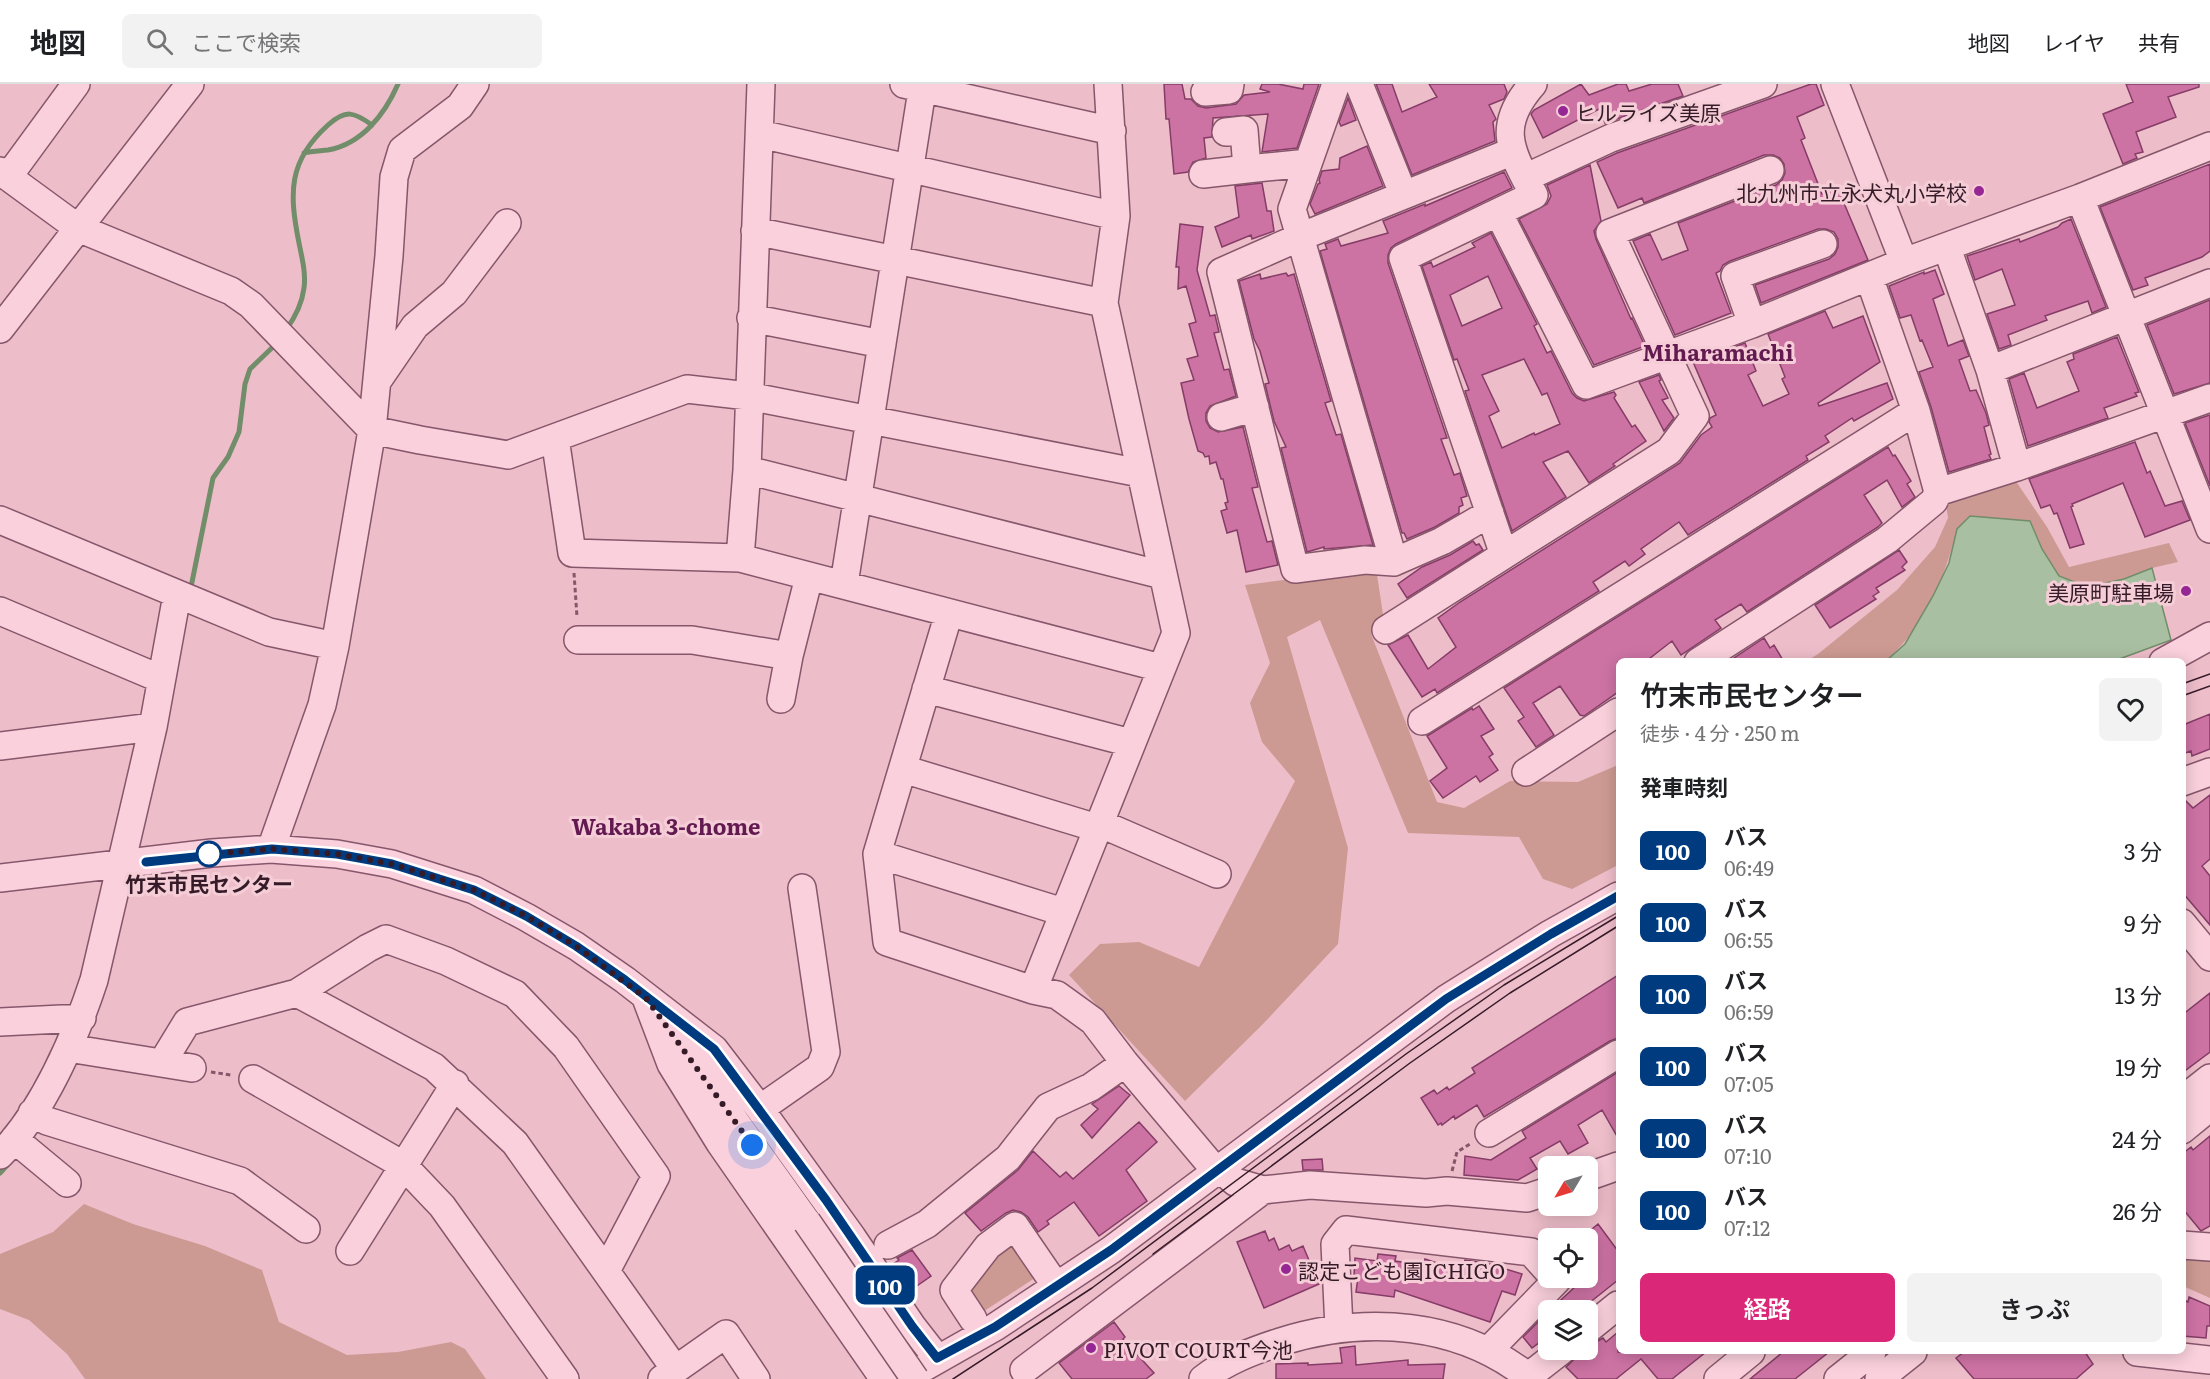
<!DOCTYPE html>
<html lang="ja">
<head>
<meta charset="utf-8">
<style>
  body { margin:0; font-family:Literata,"Noto Sans JP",serif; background:#f2f2f2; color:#202124; height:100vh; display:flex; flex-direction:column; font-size:22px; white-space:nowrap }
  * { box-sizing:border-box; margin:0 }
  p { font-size:20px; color:#757577 }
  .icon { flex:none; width:33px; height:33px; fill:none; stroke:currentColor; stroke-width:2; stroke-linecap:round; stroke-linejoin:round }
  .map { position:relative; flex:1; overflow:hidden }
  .panel { position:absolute; left:1616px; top:574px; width:570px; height:696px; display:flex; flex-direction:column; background:#fff; border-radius:9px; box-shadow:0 3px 15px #0003 }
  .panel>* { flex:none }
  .badge { padding:0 12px; border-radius:9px; font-size:21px; line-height:39px }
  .needle { width:39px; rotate:232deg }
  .controls { position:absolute; left:1538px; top:1072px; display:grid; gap:12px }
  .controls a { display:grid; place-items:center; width:60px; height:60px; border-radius:9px; background:#fff; box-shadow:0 3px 15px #0003; font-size:30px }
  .you { position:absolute; width:30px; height:30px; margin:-15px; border:4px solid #fff; border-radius:50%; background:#1a73e8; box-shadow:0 0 0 9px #1a73e833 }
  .map>.badge { position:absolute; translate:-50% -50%; box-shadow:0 0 0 3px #fff }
  h2 { padding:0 24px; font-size:22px; line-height:54px }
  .round { display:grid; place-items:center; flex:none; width:63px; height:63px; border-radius:9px; background:#f2f2f2 }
  .head { display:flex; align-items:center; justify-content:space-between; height:102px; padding:0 24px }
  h1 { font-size:28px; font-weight:600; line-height:45px }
  .primary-button { display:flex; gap:12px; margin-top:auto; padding:12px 24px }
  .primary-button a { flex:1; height:69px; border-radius:9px; background:#db2777; color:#fff; font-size:24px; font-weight:600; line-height:69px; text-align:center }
  .primary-button a+a { background:#f2f2f2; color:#202124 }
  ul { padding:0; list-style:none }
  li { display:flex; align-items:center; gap:18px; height:72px; padding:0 24px }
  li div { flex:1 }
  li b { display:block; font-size:22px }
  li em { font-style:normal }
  li .badge { min-width:66px; font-weight:700; text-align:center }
  header { display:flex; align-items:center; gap:36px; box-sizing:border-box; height:84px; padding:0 30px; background:#fff; border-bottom:2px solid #e0e0e0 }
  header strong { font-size:28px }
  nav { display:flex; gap:33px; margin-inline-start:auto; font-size:21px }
  .search { width:420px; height:54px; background:#f2f2f2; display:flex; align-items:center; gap:15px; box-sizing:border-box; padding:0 21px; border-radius:9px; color:#757577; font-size:22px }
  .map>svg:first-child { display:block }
</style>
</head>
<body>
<header>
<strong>地図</strong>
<div class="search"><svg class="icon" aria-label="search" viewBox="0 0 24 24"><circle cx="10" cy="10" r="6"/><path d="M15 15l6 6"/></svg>ここで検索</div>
<nav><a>地図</a><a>レイヤ</a><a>共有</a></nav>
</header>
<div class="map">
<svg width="2210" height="1295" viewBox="0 0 2210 1295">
  <rect width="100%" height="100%" fill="#eebdca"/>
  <path fill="#cc9a92" d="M2013,393L2047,443L2069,483L2169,459L2178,478L2152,484L2124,495L2087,503L2059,492L2042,465L2030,437L1957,445C1945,494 1924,543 1886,577L1805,578L1818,570L1897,506L1935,463L1948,434L1945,414Z
    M1376,484L1384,537L1371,550L1437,718L1464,724L1510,697L1578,698L1618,681V781L1572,805L1543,795L1519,753L1408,749L1320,536L1287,553L1348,764L1338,860L1263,940L1185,1017L1069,891L1100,860L1139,858L1199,883L1295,697L1262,658L1250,619L1270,579L1245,501Z
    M84,1120L133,1140L205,1162L262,1186L279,1238L347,1271L398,1268L451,1258L465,1265L486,1295H85L67,1270L29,1236L0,1225V1170L53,1148Z
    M1006,1156H1017L1041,1190L978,1231L961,1208Z
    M2183,1171L2210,1174V1214L2183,1202Z"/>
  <path fill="#a9bfa1" stroke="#718d69" stroke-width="1.5" d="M1970,432L2030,437L2042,465L2059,492L2087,503L2124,495L2152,484L2171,556L2114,577H1886L1905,560L1933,512L1949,479L1957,445Z"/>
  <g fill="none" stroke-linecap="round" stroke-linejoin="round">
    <path stroke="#718d69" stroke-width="5" d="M304,69C312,67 319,67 328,66C362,60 385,30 398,0
      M286,246C296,232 302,220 304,204C306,189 302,174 299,159C289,109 288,77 328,41C346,25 354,28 372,41
      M190,508L213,394L228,373L239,348L245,300L250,285L278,258
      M0,1089L11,1077"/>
  </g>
  <path fill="#cd73a4" stroke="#853c66" stroke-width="1.5" fill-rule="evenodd" d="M1164,0H1182L1185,15H1191L1198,22L1206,24L1236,20L1244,11L1270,8L1260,5L1262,0H1278L1303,5L1304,0H1319L1297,64L1262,68L1268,30L1213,34L1212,53L1204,54L1206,74L1193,78L1188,88L1174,90L1169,35H1166Z
    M1376,0H1392L1402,28L1437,13L1429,0H1504L1507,8L1504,15L1489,21L1496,35L1493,38L1495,57L1412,91Z
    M1581,0L1589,11L1618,0H1626L1629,7L1652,0H1678L1683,12L1605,39L1599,25L1543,54L1531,30L1534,26Z
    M1811,0H1816L1824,21L1797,33L1805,54L1801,56L1822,110L1838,105L1868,176L1761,219L1755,201L1829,175L1835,170L1838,163V155L1834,148L1826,145H1818L1730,177L1723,181L1720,187L1716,189L1731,229L1675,251L1633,157L1650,150L1662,176L1688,166L1678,139L1776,101L1782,96L1785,89L1784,80L1780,74L1773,71H1764L1644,119L1642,114L1618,124L1597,78L1617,69Z
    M2126,0H2199V3L2168,13L2176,33L2136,48L2143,68L2135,70L2137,74L2123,80L2103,30L2133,18Z
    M1348,14L1356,36L1341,42L1339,38Z
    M1367,62L1383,102L1315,130L1310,120L1318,100L1320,99L1319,96L1322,87L1339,85L1340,74Z
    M2210,80V167L2202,173L2145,194L2148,201L2133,206L2100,123Z
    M1590,81L1601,137L1594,147L1596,155L1631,235L1632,234L1645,262L1594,281L1519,135L1547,120L1551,112L1547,101Z
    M1504,88L1512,104L1396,160L1391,164L1388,171V179L1447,354L1441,355L1454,391L1460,389L1467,412L1461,414L1463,421L1459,423V429L1435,443L1407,455L1404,449H1402L1320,167L1327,165L1325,160L1338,155L1341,162L1388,149L1383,137L1425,120V122Z
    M1262,99L1267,127H1271L1274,147L1252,155L1251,151L1222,163L1215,143L1239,133L1235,102Z
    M2071,135L2106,223L2092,229L2088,217L2045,232L2047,236L2008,251L2011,261L1999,265L1987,230L2015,221L2002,185L1975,196L1967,172L2019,155L2020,158L2058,143L2062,139Z
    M1180,140L1203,143L1197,186L1210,232L1215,231L1219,248L1214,249L1224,286L1229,285L1236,312L1210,322L1206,329V337L1210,344L1218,348L1243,343L1258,403L1252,404L1267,458L1272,457L1278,481L1246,488L1237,446L1227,449L1221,427L1227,425L1225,419L1228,418L1223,395H1221L1216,378L1210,380L1209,372L1205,373L1203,369L1198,367L1189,335L1181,299L1194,296L1187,275L1198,272L1189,240L1196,238L1186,202L1178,205L1179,183H1176Z
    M1491,149L1537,240L1534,242L1547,269L1551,267L1572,309L1577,314L1584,317L1614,308L1616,311L1614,314L1632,343L1635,341L1646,357L1613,380L1615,382L1589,399L1568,367L1543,378L1566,413L1512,447L1465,307L1469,306L1457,275L1454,276L1422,182L1431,178L1433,183L1475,163L1472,159ZM1488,192L1502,224L1462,242L1450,211ZM1524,275L1542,311L1547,309L1560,340L1535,351L1534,349L1502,364L1489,332L1499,327L1482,291Z
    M1935,186L1944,210L1933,215L1948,262L1963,256L1969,272L1959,276L1970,307L1976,306L1986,329L1989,341L1984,343L1991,370L1989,371L1991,375L1949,388L1931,323L1919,288L1933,283L1922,256L1920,257L1911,231L1900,234L1889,202L1924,188V190Z
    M1286,189L1288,192L1294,190L1331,317L1325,319L1336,351L1341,350L1373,461L1324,465V463L1307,468L1281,364L1286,363L1274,337L1265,300L1269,299L1260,267L1254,255L1239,197L1260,190L1261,195Z
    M2210,216V299L2174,310L2147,241Z
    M1825,227L1833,244L1863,232L1880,278L1818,319L1819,322L1887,299L1893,315L1854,337L1852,334L1825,352L1829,358L1806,372L1808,376L1688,451L1679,438L1641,465L1645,470L1629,482L1625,477L1593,498L1599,507L1437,609L1435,605L1422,613L1388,561L1408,551L1428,585L1456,563L1438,534L1460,518L1680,379L1701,351L1712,343L1709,338L1710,334L1716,331L1693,278L1745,259L1756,287L1748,291L1763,322L1789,310L1782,295L1785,293L1768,250Z
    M2117,253L2139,308L2135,309L2137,312L2104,324L2108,334L2028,362L2009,295L2024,289L2037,324L2079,307L2067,278L2074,275L2073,270Z
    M1659,291L1661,296L1659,297L1668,314L1662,316L1674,334L1664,347L1639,298Z
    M2210,331V402L2185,339Z
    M2135,358L2147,389L2150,387L2165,422L2182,417L2190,436L2145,453L2123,399L2072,420L2073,422L2071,423L2084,460L2070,464L2057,429L2054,430L2050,421L2041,424L2029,395Z
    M1888,363L1893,372L1895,371L1911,397L1907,400L1915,413L1902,423L1887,396L1864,411L1882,439L1878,443L1747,528L1741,520L1715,536L1721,544L1681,571L1672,557L1645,578H1618V608L1584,632L1580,631L1560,602L1533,619L1554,651L1536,663L1518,637L1524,633L1504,604Z
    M1473,457L1476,461L1479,460L1483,466L1407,514L1398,500L1422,483L1450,471Z
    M1899,466L1907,478L1902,483L1905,486L1876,504L1879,508L1873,512L1876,515L1830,544L1815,521Z
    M1764,554L1770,564L1774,561L1784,578H1728Z
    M1479,622L1494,645L1481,652L1493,670L1489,673L1498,686L1480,698L1476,692L1443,714L1430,697L1447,684L1427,652L1472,624L1473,626Z
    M2210,630V665L2192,672L2191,667L2182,670V647L2185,645L2183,641Z
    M2210,711V775L2202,782L2210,792V841L2182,808V713L2193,724Z
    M1618,891V954L1610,957L1484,1033L1477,1021L1455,1035L1454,1032L1442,1041L1441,1039L1438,1041L1421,1014L1434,1006L1437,1010L1447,1003L1449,1006L1475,989L1472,984Z
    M2210,909V968L2182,989V931Z
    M1618,988V1054L1602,1026L1578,1041L1588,1059L1568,1070L1560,1057L1530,1074L1537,1085L1518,1096L1464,1091L1465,1072L1491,1076L1526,1054L1522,1047Z
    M1119,1002L1130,1011L1092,1054L1081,1041L1098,1025L1092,1020Z
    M1139,1038L1157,1058L1126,1086L1147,1117L1099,1152L1074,1118L1047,1137L1049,1140L1038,1148L1028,1133L1021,1128L1013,1126L1006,1129L981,1147L965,1129L1018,1086L1033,1067L1060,1093L1066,1088L1073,1095Z
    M2210,1052V1142L2201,1147L2182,1124V1070L2191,1063L2193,1066Z
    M1322,1075L1323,1086H1303L1302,1076Z
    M1598,1140L1618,1167V1196L1579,1227H1549L1577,1201L1572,1194H1587V1149Z
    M1265,1147L1269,1157L1274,1154L1279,1166L1289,1161L1292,1167L1303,1162L1319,1200L1264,1224L1237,1158Z
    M912,1166L931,1192L911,1206L893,1180L899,1176L897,1174Z
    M1378,1170L1396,1172L1395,1177L1423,1181L1425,1175L1461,1187L1465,1176L1486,1179L1522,1190L1515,1211L1502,1207L1490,1238L1395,1206L1394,1213L1356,1208L1358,1193L1354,1192L1355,1174L1377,1177Z
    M2189,1213L2210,1222V1242H2207L2206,1254L2182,1252V1215L2188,1218Z
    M1548,1228V1252L1532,1264L1523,1253Z
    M1114,1238L1125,1253L1123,1255L1154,1289L1146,1295H1072L1059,1279Z
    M1618,1248V1268H1706L1672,1295H1658L1641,1275L1616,1295H1578L1566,1283L1584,1266H1587L1589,1262L1603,1254L1606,1258Z
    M1355,1262L1356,1281L1408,1276V1281L1445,1280L1443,1295H1276V1280L1308,1279V1281L1342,1279L1340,1264Z
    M1783,1268H1829L1795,1295H1750Z
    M1964,1268H2085L2093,1280L2076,1295H1974L1956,1274Z"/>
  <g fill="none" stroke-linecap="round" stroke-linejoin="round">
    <defs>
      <path id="minor" d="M761,0L747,386L740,474L1161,584
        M904,0L1112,47
        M1336,0L1292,125L1394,478
        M1359,0L1398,97
        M1533,0C1495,43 1511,67 1534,111L1403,174L1504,471L1669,367L1695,332L1610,149L1770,86
        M1835,0L1904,178
        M1205,8L1229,6L1230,0
        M1226,48L1244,46L1247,85L1308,79
        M760,50L1116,132
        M0,87L78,144L231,207L251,221L372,346L420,356L508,371L687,305L748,312L1140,389
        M1203,90L1247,85
        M8,93L76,0
        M1525,94L1611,54L1763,0
        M2080,114L2210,445
        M1498,128L1586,301L1752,240L1904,178L2080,114L2210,62
        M755,147L1104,219
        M1947,164L1990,286L2017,383
        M751,234L882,260
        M1752,240L1735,192L1823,160
        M0,245L190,0
        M1990,286L2210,199
        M378,296L415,242L454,209L507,139
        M1221,333L1255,323
        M555,354L572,469L740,474
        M747,386L1162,491
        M1938,408L2017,383L2210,314
        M1490,429L1442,457L1394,478L1365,476L1295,485L1221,188L1300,153L1511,68
        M0,436L269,548L335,562
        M844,500L923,0
        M0,527L161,595
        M949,529L877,770L887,858L1033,906L1057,911L1093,937L1125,979L1216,1087L1226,1090L1235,1098L1263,1106L1310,1101L1426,1109L1447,1107L1527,1114L1548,1107
        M1386,546L1504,471
        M578,556H692L789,572L809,493
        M1698,578L1887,456L1934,417L1938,408L1916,327L1869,193
        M2163,578L2210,552
        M926,605L1131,659
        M781,615L789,572
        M1422,637L1916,327
        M0,662L153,643
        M903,685L1097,744
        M1526,688L1618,628
        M2182,698L2210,688
        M1099,739L1217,790
        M271,765L322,621L335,562L372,346L389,172L394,93L402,66L460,22L475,0
        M877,770L1063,828
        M0,794L212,769L271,765L337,770L392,780L474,806L526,833L576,862L625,896L714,965L760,1025L852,1153L912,1242L937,1274
        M2182,839L2210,873
        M1033,906L1176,549L1104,219L1116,132L1108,0
        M297,909L434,983L515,1059L675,1285
        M646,914L671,980L720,1059L884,1295
        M0,938L82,934
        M665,939L807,1138
        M68,964L192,984
        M162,979L187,938L297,909L368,864L386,855L446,877L515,910L566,963L656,1092L606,1187
        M253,995L403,1081L442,1122L565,1295
        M2182,1016L2210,994
        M760,1025L820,983L826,968L802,804
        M32,1029L47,1037L240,1097L306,1145
        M2182,1046L2210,1023
        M1489,1049L1618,970
        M14,1055L67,1099
        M0,1071C43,1028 75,954 94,896L153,643L177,511
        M1587,1093L1618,1082
        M888,1161L927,1140L1008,1074L1048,1023L1091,1003L1125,979
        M2182,1161L2210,1163
        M350,1167L455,1000
        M973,1235L954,1206L988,1162L1015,1142L1056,1202
        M1339,1244L1335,1160L1346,1146L1531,1168L1548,1187
        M1587,1246L1618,1221
        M1488,1267L1557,1196L1555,1194
        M2137,1268L2210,1276
        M921,1285L995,1243L1111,1166L1446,915L1550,850L1618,812
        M1024,1286L1263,1106
        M662,1295L726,1250L756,1295
        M1203,1295C1226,1277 1252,1267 1280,1258C1365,1231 1460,1237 1531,1295
        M1525,1295L1562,1266
        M1718,1295L1751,1268
        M1838,1295L1872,1268
        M1879,1295L1913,1268"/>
    </defs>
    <use href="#minor" stroke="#86566b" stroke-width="30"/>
    <path stroke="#86566b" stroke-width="3" stroke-dasharray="4.5 3" stroke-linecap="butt" d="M574,489L577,533
      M211,988L231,991
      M1452,1087L1457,1068L1470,1060"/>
    <use href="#minor" stroke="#f9d0db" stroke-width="27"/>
    <path stroke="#351b28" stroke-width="1.5" d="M2182,600L2210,590
      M2182,612L2210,602
      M1153,1170L1410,979L1510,909L1618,842
      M953,1295L1092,1204L1406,970L1504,901L1618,832"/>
    <defs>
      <path id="minor-bridge" d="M807,1138L915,1295"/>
    </defs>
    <use href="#minor-bridge" stroke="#86566b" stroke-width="30" stroke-linecap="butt"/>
    <use href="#minor-bridge" stroke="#f9d0db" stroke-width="27"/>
  </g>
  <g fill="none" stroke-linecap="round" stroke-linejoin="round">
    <defs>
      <path id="line" d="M146,778L272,765L337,770L392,780L474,806L526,832L576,862L625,896L714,965L826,1116L912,1242L937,1274L995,1243L1111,1166L1446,915L1551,850L1618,812"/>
    </defs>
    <use href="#line" stroke="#fff" stroke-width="14"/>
    <use href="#line" stroke="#003b80" stroke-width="9"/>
    <path stroke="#351b28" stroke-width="6" stroke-dasharray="0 10.8" d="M209,770L272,765L337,770L392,780L474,806L526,832L576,862L646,914L752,1061"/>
  </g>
  <g fill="#952693" stroke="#f5cdd7" stroke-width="2">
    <circle cx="1563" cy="27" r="6"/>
    <circle cx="1979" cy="107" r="6"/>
    <circle cx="2186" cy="507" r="6"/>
    <circle cx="1286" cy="1185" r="6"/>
    <circle cx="1091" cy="1264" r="6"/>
  </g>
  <circle fill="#fff" stroke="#003b80" stroke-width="3" cx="209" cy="770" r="12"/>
  <g text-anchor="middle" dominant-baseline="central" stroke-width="6" stroke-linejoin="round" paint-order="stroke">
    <g font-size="21" fill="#351b28" stroke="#f5cdd7" text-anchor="start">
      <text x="1575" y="27">ヒルライズ美原</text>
      <text x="1967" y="107" text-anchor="end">北九州市立永犬丸小学校</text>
      <text x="2174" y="507" text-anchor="end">美原町駐車場</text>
      <text x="1298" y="1185">認定こども園ICHIGO</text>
      <text x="1103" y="1264">PIVOT COURT今池</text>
    </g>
    <g font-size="21" font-weight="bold" fill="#351b28" stroke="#f5cdd7">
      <text x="209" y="798">竹末市民センター</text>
    </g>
    <g font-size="22" font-weight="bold" fill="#621a51" stroke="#f5cdd7">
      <text x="1718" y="267">Miharamachi</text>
      <text x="666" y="741">Wakaba 3-chome</text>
    </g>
  </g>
</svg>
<div class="controls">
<a><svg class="needle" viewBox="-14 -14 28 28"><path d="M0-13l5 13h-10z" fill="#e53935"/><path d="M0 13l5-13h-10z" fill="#757577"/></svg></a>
<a><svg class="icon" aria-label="locate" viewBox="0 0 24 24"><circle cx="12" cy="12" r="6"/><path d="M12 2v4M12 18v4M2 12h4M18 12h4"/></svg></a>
<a><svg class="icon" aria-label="layers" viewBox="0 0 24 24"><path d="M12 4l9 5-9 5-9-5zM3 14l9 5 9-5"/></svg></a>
</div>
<div class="you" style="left:752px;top:1061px"></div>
<b class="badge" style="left:885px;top:1201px;background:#003b80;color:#fff">100</b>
<section class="panel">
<div class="head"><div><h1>竹末市民センター</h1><p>徒歩 · 4 分 · 250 m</p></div><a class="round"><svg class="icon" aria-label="heart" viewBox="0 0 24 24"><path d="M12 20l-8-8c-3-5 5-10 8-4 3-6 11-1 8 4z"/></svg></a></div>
<h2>発車時刻</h2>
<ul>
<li><span class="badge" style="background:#003b80;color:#fff">100</span><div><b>バス</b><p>06:49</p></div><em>3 分</em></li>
<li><span class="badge" style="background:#003b80;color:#fff">100</span><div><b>バス</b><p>06:55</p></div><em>9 分</em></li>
<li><span class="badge" style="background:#003b80;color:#fff">100</span><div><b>バス</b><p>06:59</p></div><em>13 分</em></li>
<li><span class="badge" style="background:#003b80;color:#fff">100</span><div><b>バス</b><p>07:05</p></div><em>19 分</em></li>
<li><span class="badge" style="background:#003b80;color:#fff">100</span><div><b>バス</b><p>07:10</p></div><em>24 分</em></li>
<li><span class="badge" style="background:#003b80;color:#fff">100</span><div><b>バス</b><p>07:12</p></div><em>26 分</em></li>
</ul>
<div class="primary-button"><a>経路</a><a>きっぷ</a></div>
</section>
</div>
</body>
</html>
